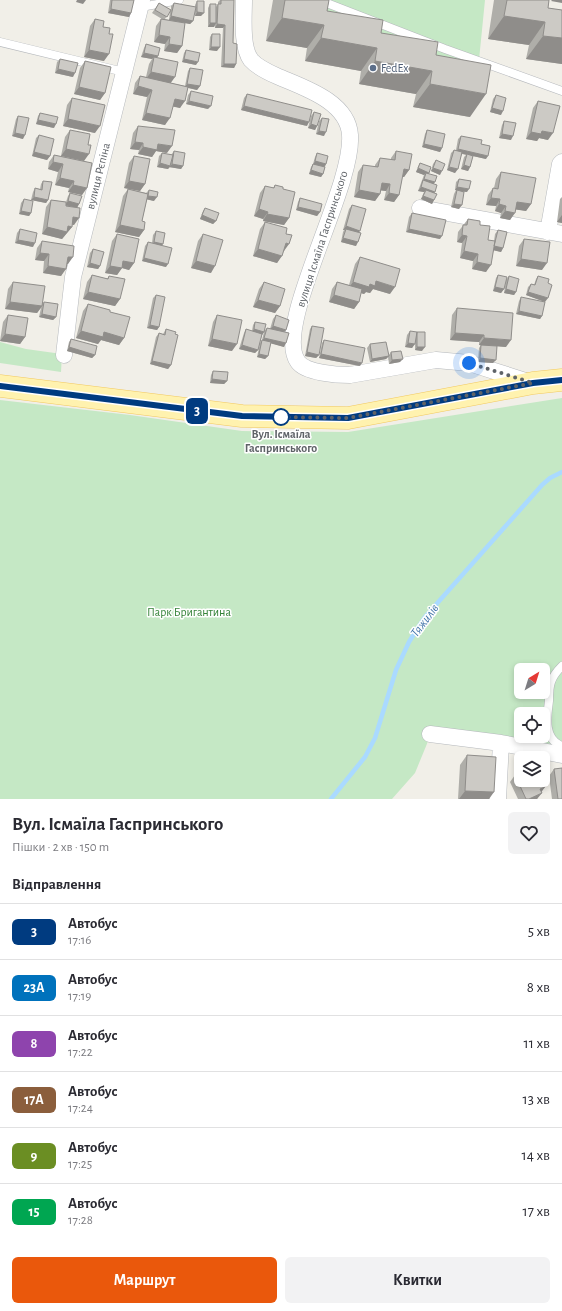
<!DOCTYPE html>
<html lang="uk">
<head>
<meta charset="utf-8">
<style>
  body { margin:0; font-family:"Alegreya Sans",sans-serif; background:#f2f2f3; color:#2b2b33; height:100vh; display:flex; flex-direction:column; font-size:15px; white-space:nowrap }
  * { box-sizing:border-box; margin:0 }
  p { font-size:13px; color:#7c7c81 }
  .icon { flex:none; width:22px; height:22px; fill:none; stroke:currentColor; stroke-width:2; stroke-linecap:round; stroke-linejoin:round }
  .map { position:relative; height:799px; overflow:hidden }
  .panel { display:flex; flex-direction:column; background:#fff; flex:1 }
  .panel>* { flex:none }
  .badge { padding:0 8px; border-radius:6px; font-size:14px; line-height:26px }
  .needle { width:26px; rotate:38deg }
  .buttons { position:absolute; left:514px; top:663px; display:grid; gap:8px }
  .buttons a { display:grid; place-items:center; width:36px; height:36px; border-radius:6px; background:#fff; box-shadow:0 2px 6px #0003; font-size:20px }
  .you { position:absolute; width:20px; height:20px; margin:-10px; border:3px solid #fff; border-radius:50%; background:#1a73e8; box-shadow:0 0 0 6px #1a73e833 }
  .map>.badge { position:absolute; translate:-50% -50%; box-shadow:0 0 0 2px #fff }
  h2 { padding:0 12px; font-size:15px; line-height:36px }
  .round { display:grid; place-items:center; flex:none; width:42px; height:42px; border-radius:6px; background:#f2f2f3 }
  .overview { display:flex; align-items:center; justify-content:space-between; height:68px; padding:0 12px }
  h1 { font-size:19px; font-weight:600; line-height:30px }
  .cta { display:flex; gap:8px; margin-top:auto; padding:8px 12px }
  .cta a { flex:1; height:46px; border-radius:6px; background:#ea580c; color:#fff; font-size:16px; font-weight:600; line-height:46px; text-align:center }
  .cta a+a { background:#f2f2f3; color:#2b2b33 }
  ul { padding:0; list-style:none }
  li { display:flex; align-items:center; gap:12px; height:56px; padding:0 12px; border-top:1px solid #e1e1e2 }
  li div { flex:1 }
  li b { display:block; font-size:15px }
  li em { font-style:normal }
  li .badge { min-width:44px; font-weight:700; text-align:center }
  .map>svg:first-child { display:block }
</style>
</head>
<body>
<div class="map">
<svg width="562" height="799" viewBox="0 0 562 799">
  <rect width="100%" height="100%" fill="#f1efe8"/>
  <path fill="#c5e8c5" fill-rule="evenodd" d="M309,0H485L477,80L319,28Z
    M0,342L26,349L62,354L61,372L0,363Z
    M562,398V745L431,734L415,773L392,799H0V400L130,415L242,431L348,432ZM521,670H543V692H521ZM521,714H543V736H521Z"/>
  <g fill="none" stroke-linecap="round" stroke-linejoin="round">
    <path stroke="#aadaff" stroke-width="4.5" d="M331,799L365,757L375,738L396,670L409,642L417,629L425,617L542,485L550,478L562,472"/>
    <defs>
      <path id="service" d="M319,0L445,49L562,91
        M141,7L179,0
        M0,42L124,72
        M562,666C557,671 553,676 551,682C549,687 549,695 549,701C547,716 543,739 562,746"/>
      <path id="minor" d="M244,0C244,16 241,47 251,60C258,68 270,73 279,77C305,88 348,102 350,135C354,188 272,327 298,362C306,373 337,375 350,375L436,360L469,363L532,383
        M420,208L562,234
        M548,232L560,164L562,162
        M64,355L73,277L142,0
        M430,734L501,743L562,755
        M498,799L501,743"/>
      <path id="primary" d="M0,386L242,416L348,418L533,383L562,380"/>
    </defs>
    <use href="#service" stroke="#b5b8bc" stroke-width="9"/>
    <use href="#minor" stroke="#b5b8bc" stroke-width="17"/>
    <use href="#primary" stroke="#f2c960" stroke-width="23"/>
    <use href="#service" stroke="#fff" stroke-width="8"/>
    <use href="#minor" stroke="#fff" stroke-width="16"/>
    <use href="#primary" stroke="#fff2af" stroke-width="22"/>
  </g>
  <path fill="#afaea9" fill-rule="evenodd" d="M110,0H132L131,13L129,17L108,13Z
    M220,0H234L233,43L236,64L234,68L221,67L223,28H215V25L214,27H208V8L210,4L216,7L218,4V2Z
    M273,0H329L327,11L436,55L470,117L413,107L416,94L359,84L361,71L305,61L307,48L266,41Z
    M494,0H549L548,8L562,10V64L526,59L529,45L488,39Z
    M197,1L201,16H195V11L193,21L190,24L185,23L182,46L177,53L164,51L165,44L154,42L156,26L161,19H162L152,13L159,3L171,10V6L174,3L195,7V5ZM170,11L169,20L165,19Z
    M95,19L103,27L104,61L84,57L90,26Z
    M212,34L217,51L209,50L210,37Z
    M146,44L158,56L157,57L171,83L185,86L188,71L190,68L200,86L197,90L188,88L180,108L173,106L165,125L142,120L147,97L133,94L135,83L140,76L146,77L149,64L152,59L141,57L144,48Z
    M186,50L196,65L182,62L184,53Z
    M60,59L73,77L55,73L57,62Z
    M85,61L105,93L100,100L74,94L80,68Z
    M191,91L208,109L186,104L188,95Z
    M247,94L307,126L241,110L244,98Z
    M496,95L501,115L490,112L493,99Z
    M72,98L95,133L63,126L67,105Z
    M538,101L548,140L539,138L537,141L526,139L533,108Z
    M314,112L317,126L315,130L308,128L311,116Z
    M40,113L54,128L36,124L38,116Z
    M18,116L23,139L12,136L16,119Z
    M322,118L324,136L316,134L319,121Z
    M504,121L511,140L499,138L502,125Z
    M138,126L167,153L156,151L152,157L138,154L139,150L130,149L133,133Z
    M70,130L84,161L61,156L65,137Z
    M427,130L442,148L440,152L422,147L425,134Z
    M39,135L50,156L47,160L32,156L36,138Z
    M461,136L481,144L486,159L473,156L470,167L468,171L461,169L464,157L466,155L462,154L455,173L447,170L451,153L454,150H456L458,139Z
    M174,151L183,166L181,169L169,167H170L168,169L157,167L159,156L162,153L171,155Z
    M396,151L409,170L404,177H402L399,195L394,202L384,200L386,191L380,190V194L375,201L354,197L358,172L363,165L375,167V165L380,158L391,160V158Z
    M317,153L326,164L325,167L323,174L321,177L309,174L311,167L313,164L315,157Z
    M54,155L92,163L82,195L68,192L69,188L55,185L58,172L48,169L49,162Z
    M134,156L145,184L140,191L124,188L129,163Z
    M436,160L440,175L431,171L433,164Z
    M420,163L429,173L434,184V200L432,204L421,199L424,192L418,191L424,175L416,172L418,167Z
    M501,172L531,204L526,211L516,209L510,220L500,218L501,213L495,211L496,206L486,205L488,195L493,188H494L496,179Z
    M459,179L467,192H463L459,209L451,207L454,194L456,190H455L456,182Z
    M43,181L48,200L46,203L31,200L33,192L35,188L40,189L41,184Z
    M275,185L283,189L289,218L284,225L263,221V219L254,216L260,193L265,186L273,188Z
    M128,189L146,193L149,190L154,201L147,199L142,221L144,230L139,237L115,232L123,196Z
    M70,193L79,204L77,207L74,225L72,224V227L62,239L42,234L46,207L51,200L66,202L68,196Z
    M562,197V223L557,222L560,199Z
    M300,198L320,212L317,216L296,210L298,202Z
    M24,199L31,213L29,216L19,214L21,203Z
    M352,205L358,232L356,246L341,242L343,232L344,230H343L349,209Z
    M205,208L216,221L213,224L200,219L203,211Z
    M412,213L440,239L406,232L409,217Z
    M468,219L480,225L488,240L494,241L495,234L498,230L503,248L501,252L494,250L486,272L472,269L473,261L460,258L462,243L457,242L458,232Z
    M265,222L286,234L284,251L277,263L253,256L260,229Z
    M20,229L33,247L15,243L17,233Z
    M156,231L163,244L161,246L166,267L142,261L145,246L148,242L152,243L153,235Z
    M117,234L134,263L129,270L122,268L117,275L105,273L112,241Z
    M203,234L211,273L191,268L198,241Z
    M524,239L542,270L516,266L519,246Z
    M42,241L68,264H67L61,276L43,273L44,261L35,260L37,248Z
    M93,249L100,266L98,269L87,267L90,253Z
    M360,257L390,294L373,289L370,293L366,292L364,294L361,293L359,302L354,309L329,302L332,289L337,282L349,285L355,264Z
    M92,275L107,279L109,276L120,299L115,306L83,299L87,282Z
    M498,275L504,289L501,293L493,291L496,278Z
    M509,276L516,292L514,295L504,293L506,280Z
    M538,276L548,283L545,302L526,295L528,287L531,284L534,285L536,279Z
    M13,282L42,304L44,302L56,317L53,320L39,317L41,308L37,313L5,309L8,289Z
    M264,282L280,306L275,313L253,307L259,289Z
    M156,295L159,327L157,330L147,328L153,298Z
    M521,297L542,316L540,319L516,314L519,301Z
    M88,304L124,338L119,345L101,340L98,344L76,338L83,311Z
    M457,308L506,347L497,346L493,363L478,362L479,348L481,345H479V342L450,340L452,315Z
    M8,315L25,337L20,344L0,341L3,322Z
    M217,315L232,351L208,346L213,322Z
    M276,315L286,330L284,332V347L271,343L268,356L265,359L257,357L260,343L262,340L264,332L262,335L258,350L255,353L239,349L244,333L246,329L252,331L253,325L255,322L264,331L267,328L270,329L273,319Z
    M312,326L319,355L316,358L305,356L310,329Z
    M166,329L175,334L171,365L168,369L150,364L156,337L159,333L163,334Z
    M410,331L416,334L417,332L422,351L415,350V342L412,348L405,347L407,335Z
    M71,339L95,355L92,358L67,351L69,342Z
    M324,340L360,366L319,358L322,343Z
    M370,344L389,355L391,352L400,362L389,364L388,357L386,359L370,362L367,348Z
    M213,371L227,381L224,384L210,383L211,375Z
    M467,755L489,799H458L460,765Z
    M554,769L562,799H552L549,776Z
    M515,775L541,792L537,799H518L510,782Z"/>
  <path fill="#8f8d8a" d="M77,0H86L83,4L76,2Z
    M552,0H562V3L551,1Z
    M111,9L131,13L129,17L108,13Z
    M197,12L204,13L201,16H195Z
    M171,16L193,21L190,24L169,20Z
    M504,16L545,22L529,45L488,39Z
    M282,18L324,25L307,48L266,41Z
    M210,23H216L214,27H208Z
    M217,24L225,25L223,28H215Z
    M159,35L170,37L165,44L154,42Z
    M543,36L562,38V64L526,59Z
    M321,38L377,48L361,71L305,61Z
    M169,44L182,46L177,53L164,51Z
    M211,47H220L217,51L209,50Z
    M89,50L109,54L104,61L84,57Z
    M144,53L158,56L155,60L154,57L152,59L141,57Z
    M184,59L198,62L196,65L182,62Z
    M375,61L432,71L416,94L359,84Z
    M224,64H236L234,68L221,67Z
    M58,69L75,73L73,77L55,73Z
    M151,72L175,77L170,84L146,79Z
    M187,84L200,86L197,90L185,87Z
    M430,84L486,94L470,117L413,107Z
    M138,86L152,90L147,97L133,94Z
    M79,87L105,93L100,100L74,94Z
    M175,99L185,101L180,108L170,106Z
    M189,101L211,106L208,109L186,104Z
    M244,106L309,122L307,126L241,110Z
    M492,108L503,111L501,115L490,112Z
    M146,113L170,118L165,125L142,120Z
    M68,119L100,126L95,133L63,126Z
    M38,120L56,124L54,128L36,124Z
    M311,124L317,126L315,130L308,128Z
    M319,131L326,132L324,136L316,134Z
    M542,131L553,133L548,140L539,138L537,141L526,139L531,132Z
    M15,133L25,135L23,139L12,136Z
    M502,134L513,136L511,140L499,138Z
    M135,142L143,143L139,150L130,149Z
    M158,144L172,146L167,153L156,151L152,157L138,154L143,147Z
    M424,144L442,148L440,152L422,147Z
    M66,149L89,154L84,161L61,156Z
    M458,149L488,156L486,159L455,152Z
    M34,152L50,156L47,160L32,156Z
    M315,161L326,164L324,167L313,165Z
    M53,162L63,164L58,172L48,169Z
    M160,163L170,166L168,169L157,167Z
    M172,164L183,166L181,169L169,167Z
    M464,165L470,167L468,171L461,169Z
    M449,167L458,169L455,173L447,170Z
    M418,168L429,173L427,176L426,173L424,175L416,172Z
    M433,168L442,171L440,175L431,171Z
    M404,169L409,170L404,177L399,176Z
    M311,170L323,174L321,177L309,174Z
    M60,178L74,181L69,188L55,185Z
    M424,179L435,182L433,185L423,180L421,182Z
    M129,181L145,184L140,191L124,188Z
    M382,183L390,184L386,191L377,190Z
    M73,185L87,188L82,195L68,192Z
    M421,187L435,192L433,195L426,190L424,192L418,191Z
    M457,187L469,189L467,192L455,190Z
    M359,190L380,194L375,201L354,197Z
    M389,193L399,195L394,202L384,200Z
    M148,196L157,197L154,201L145,199Z
    M423,196L434,200L432,204L421,199Z
    M34,197L48,200L46,203L31,200Z
    M491,198L500,199L496,206L486,205Z
    M68,201L79,204L77,208L65,205Z
    M517,202L531,204L526,211L512,209Z
    M454,204L462,205L459,209L451,207Z
    M499,204L506,206L501,213L495,211Z
    M298,207L320,212L317,216L296,210Z
    M259,209L268,212L263,219L254,216Z
    M21,211L31,213L29,216L19,214Z
    M505,211L515,213L510,220L500,218Z
    M267,214L289,218L284,225L263,221Z
    M202,215L216,221L213,224L200,219Z
    M562,215V223L557,222Z
    M73,217L79,218L74,225L68,224Z
    M120,225L144,230L139,237L115,232Z
    M68,226L72,227L62,239L42,234L47,227Z
    M346,226L360,231L357,234L346,229L344,230H343Z
    M409,229L442,236L440,239L406,232Z
    M462,235L467,236L462,243L457,242Z
    M343,238L358,242L356,246L341,242Z
    M18,240L35,243L33,247L15,243Z
    M154,242L163,244L160,247L151,246Z
    M286,243L289,244L284,251L281,250Z
    M494,246L503,248L501,252L492,250Z
    M258,249L282,256L277,263L253,256Z
    M464,251L478,254L473,261L460,258Z
    M40,253L49,254L44,261L35,260Z
    M68,257H73L68,264H63Z
    M144,258L168,264L166,267L142,261Z
    M521,259L547,263L542,270L516,266Z
    M123,261L134,263L129,270L122,268L117,275L105,273L110,266Z
    M196,261L215,266L211,273L191,268Z
    M477,262L491,265L486,272L472,269Z
    M90,263L100,266L98,269L87,267Z
    M48,266L66,269L61,276L43,273Z
    M376,281L395,287L390,294L373,289L370,293L366,292L364,294L348,289L353,282L370,284Z
    M495,287L504,289L501,293L493,291Z
    M506,289L516,292L514,295L504,293Z
    M88,292L120,299L115,306L83,299Z
    M528,292L548,298L545,302L526,295Z
    M334,295L359,302L354,309L329,302Z
    M258,300L280,306L275,313L253,307Z
    M10,302L42,306L37,313L5,309Z
    M519,311L542,316L540,319L516,314Z
    M42,314L56,317L53,320L39,317Z
    M150,325L159,327L157,330L147,328Z
    M273,326L286,330L283,333L270,329Z
    M254,329L264,332L262,335L251,333Z
    M81,331L104,332L124,338L119,345L101,340L98,344L76,338Z
    M455,333L484,335L479,342L450,340Z
    M5,334L25,337L20,344L0,341Z
    M264,338L286,343L284,347L262,341Z
    M484,338L511,340L506,347L479,345Z
    M212,339L237,344L232,351L208,346Z
    M408,343L415,344L412,348L405,347Z
    M242,345L258,350L255,353L239,349Z
    M69,347L95,355L92,358L67,351Z
    M417,347H425L422,351L415,350Z
    M307,352L319,355L316,358L305,356Z
    M259,354L268,356L265,359L257,357Z
    M321,354L362,363L360,366L319,358Z
    M389,356L386,359L370,362L372,359Z
    M480,358L496,360L493,363L478,362Z
    M403,359L400,362L389,364L392,360Z
    M152,361L171,365L168,369L150,364Z
    M212,379L227,381L224,384L210,383Z
    M545,787L540,794V789Z
    M465,791L494,792L489,799H459Z
    M542,793L537,799H529Z"/>
  <path fill="#cccac5" stroke="#8f8d8a" d="M112,0H134L131,13L111,9Z
    M221,0H234L233,43L237,44L236,64H224L225,25L217,24L218,4H221Z
    M285,0H329L327,11L383,20L381,33L438,42L436,55L491,65L486,94L430,84L432,71L375,61L377,48L321,38L324,25L282,18Z
    M507,0H549L548,8L562,10V38L543,36L545,22L504,16Z
    M197,1H204V13L197,12Z
    M159,3L171,10L167,17L155,10Z
    M174,3L196,7L193,21L171,16Z
    M210,4H216V23H210Z
    M95,19L104,21L103,27L110,28L109,34H113L109,54L89,50Z
    M161,19L185,23L182,46L169,44L170,37L159,35Z
    M212,34H220V47H211Z
    M146,44L160,48L158,56L144,53Z
    M186,50L200,53L198,62L184,59Z
    M154,57L178,62L175,77L151,72Z
    M60,59L78,63L75,73L58,69Z
    M85,61L111,67L105,93L79,87Z
    M190,68L203,70L200,86L187,84Z
    M140,76L188,87L185,101L175,99L170,118L146,113L152,90L138,86Z
    M191,91L213,96L211,106L189,101Z
    M247,94L312,110L309,122L244,106Z
    M496,95L506,98L503,111L492,108Z
    M72,98L105,105L100,126L68,119Z
    M538,101L560,106L553,133L542,131L541,134L531,132Z
    M314,112L321,114L317,126L311,124Z
    M40,113L58,117L56,124L38,120Z
    M18,116L29,118L25,135L15,133Z
    M322,118L329,119L326,132L319,131Z
    M504,121L516,123L513,136L502,134Z
    M138,126L175,130L172,146L158,144L157,150L143,147V143L135,142Z
    M70,130L90,134L88,145H91L89,154L66,149Z
    M427,130L445,134L442,148L424,144Z
    M39,135L54,139L50,156L34,152Z
    M461,136L482,140L481,144L490,146L488,156L458,149Z
    M454,150L462,152L458,169L449,167Z
    M174,151L185,153L183,166L172,164Z
    M396,151L412,154L409,170L404,169L399,195L389,193L390,184L382,183L380,194L359,190L363,165L378,167L380,158L395,160Z
    M162,153L173,155L170,166L160,163Z
    M317,153L328,156L326,164L315,161Z
    M467,154L473,156L470,167L464,165Z
    M54,155L92,163L87,188L73,185L74,181L60,178L63,164L53,162Z
    M134,156L150,159L145,184L129,181Z
    M436,160L445,164L442,171L433,168Z
    M420,163L431,167L429,173L418,168Z
    M313,164L325,167L323,174L311,170Z
    M501,172L536,178L531,204L517,202L515,213L505,211L506,206L499,204L500,199L491,198L493,188L498,189Z
    M426,173L437,176L435,182L424,179Z
    M459,179L471,181L469,189L457,187Z
    M423,180L437,185L435,192L421,187Z
    M43,181L52,182L48,200L34,197L35,188L42,190Z
    M275,185L283,187V189L295,192L289,218L267,214L268,212L259,209L265,186L274,188Z
    M128,189L148,194L142,221L145,222L144,230L120,225Z
    M149,190L158,192L157,197L148,196Z
    M426,190L437,194L434,200L423,196Z
    M457,190L464,192L462,205L454,204Z
    M70,193L82,196L79,204L68,201Z
    M300,198L322,204L320,212L298,207Z
    M24,199L33,201L31,213L21,211Z
    M51,200L66,202V206L80,208L79,218L73,217L72,227L68,226L67,232L47,227Z
    M352,205L366,209L360,231L346,226Z
    M205,208L219,213L216,221L202,215Z
    M412,213L446,220L442,236L409,229Z
    M468,219L480,221V225L490,226L488,240L495,241L491,265L477,262L478,254L464,251L467,236L462,235L463,225H467Z
    M265,222L287,228L286,234L292,235L289,244L286,243L282,256L258,249Z
    M20,229L37,233L35,243L18,240Z
    M346,229L361,233L358,242L343,238Z
    M498,230L507,232L503,248L494,246Z
    M156,231L165,233L163,244L154,242Z
    M117,234L139,239L134,263L123,261L122,268L110,266Z
    M203,234L223,240L215,266L196,261Z
    M524,239L550,242L547,263L521,259Z
    M42,241L74,246L73,257H68L66,269L48,266L49,254L40,253Z
    M148,242L172,248L168,264L144,258Z
    M93,249L104,252L100,266L90,263Z
    M360,257L400,269L395,287L376,281L375,286L370,284L369,287L353,282Z
    M92,275L108,279L109,276L125,279L120,299L88,292Z
    M498,275L507,277L504,289L495,287Z
    M509,276L519,279L516,292L506,289Z
    M538,276L549,279L548,283L552,285L548,298L528,292L531,284L535,285Z
    M13,282L45,286L42,306L10,302Z
    M264,282L285,289L280,306L258,300Z
    M337,282L362,289L359,302L334,295Z
    M156,295L165,297L159,327L150,325Z
    M521,297L545,302L542,316L519,311Z
    M44,302L58,304L56,317L42,314Z
    M88,304L110,310V312L130,317L124,338L104,332L103,337L81,331Z
    M457,308L513,313L511,340L484,338V335L455,333Z
    M8,315L28,318L25,337L5,334Z
    M217,315L242,320L237,344L212,339Z
    M276,315L289,320L286,330L273,326Z
    M255,322L266,324L264,332L254,329Z
    M312,326L324,328L319,355L307,352Z
    M267,328L289,333L286,343L264,338Z
    M166,329L176,332L175,334L178,335L171,365L152,361L159,333L165,335Z
    M246,329L262,334L258,350L242,345Z
    M410,331L417,332L415,344L408,343Z
    M417,332H425V347H417Z
    M71,339L97,346L95,355L69,347Z
    M262,340L271,342L268,356L259,354Z
    M324,340L365,348L362,363L321,354Z
    M386,342L389,356L372,359L370,344Z
    M481,345L497,346L496,360L480,358Z
    M401,351L403,359L392,360L391,352Z
    M213,371L228,372L227,381L212,379Z
    M467,755L496,757L494,792L465,791Z
    M562,768V799H558L554,769Z
    M521,772V780H542L545,787L540,789L542,793L529,799H526L515,775Z"/>
  <g fill="none" stroke-linecap="round" stroke-linejoin="round">
    <defs>
      <path id="line" d="M0,386L242,416L348,418L533,383L562,380"/>
    </defs>
    <use href="#line" stroke="#fff" stroke-width="9"/>
    <use href="#line" stroke="#003b80" stroke-width="6"/>
    <path stroke="#5f6368" stroke-width="4" stroke-dasharray="0 7.2" d="M281,417H274L348,418L533,383L469,363"/>
  </g>
  <circle fill="#5c6f8a" stroke="#fff" stroke-width="1.5" cx="373" cy="68" r="4"/>
  <circle fill="#fff" stroke="#003b80" stroke-width="2" cx="281" cy="417" r="8"/>
  <g text-anchor="middle" dominant-baseline="central" stroke-width="3" stroke-linejoin="round" paint-order="stroke">
    <g font-size="12" fill="#4e5e75" stroke="#fff" text-anchor="start">
      <text x="381" y="68">FedEx</text>
    </g>
    <g font-size="12" fill="#5f6368" stroke="#fff">
      <text transform="translate(98 176) rotate(-76)">вулиця Рєпіна</text>
      <text transform="translate(322 239) rotate(-72)">вулиця Ісмаїла Гаспринського</text>
    </g>
    <g font-size="12" font-weight="bold" fill="#5f6368" stroke="#fff">
      <text x="281" y="434">Вул. Ісмаїла<tspan x="281" dy="14">Гаспринського</tspan></text>
    </g>
    <g font-size="12" fill="#348238" stroke="#fff">
      <text x="189" y="612">Парк Бригантина</text>
    </g>
    <g font-size="13" font-style="italic" fill="#4174aa" stroke="#fff">
      <text transform="translate(425 621) rotate(-53)">Тяжилів</text>
    </g>
  </g>
</svg>
<div class="buttons">
<a><svg class="needle" viewBox="-14 -14 28 28"><path d="M0-13l5 13h-10z" fill="#e53935"/><path d="M0 13l5-13h-10z" fill="#7c7c81"/></svg></a>
<a><svg class="icon" aria-label="locate" viewBox="0 0 24 24"><circle cx="12" cy="12" r="6"/><path d="M12 2v4M12 18v4M2 12h4M18 12h4"/></svg></a>
<a><svg class="icon" aria-label="layers" viewBox="0 0 24 24"><path d="M12 4l9 5-9 5-9-5zM3 14l9 5 9-5"/></svg></a>
</div>
<div class="you" style="left:469px;top:363px"></div>
<b class="badge" style="left:197px;top:411px;background:#003b80;color:#fff">3</b>
</div>
<section class="panel">
<div class="overview"><div><h1>Вул. Ісмаїла Гаспринського</h1><p>Пішки · 2 хв · 150 m</p></div><a class="round"><svg class="icon" aria-label="heart" viewBox="0 0 24 24"><path d="M12 20l-8-8c-3-5 5-10 8-4 3-6 11-1 8 4z"/></svg></a></div>
<h2>Відправлення</h2>
<ul>
<li><span class="badge" style="background:#003b80;color:#fff">3</span><div><b>Автобус</b><p>17:16</p></div><em>5 хв</em></li>
<li><span class="badge" style="background:#0072bc;color:#fff">23А</span><div><b>Автобус</b><p>17:19</p></div><em>8 хв</em></li>
<li><span class="badge" style="background:#8e44ad;color:#fff">8</span><div><b>Автобус</b><p>17:22</p></div><em>11 хв</em></li>
<li><span class="badge" style="background:#8b5e3c;color:#fff">17А</span><div><b>Автобус</b><p>17:24</p></div><em>13 хв</em></li>
<li><span class="badge" style="background:#6b8e23;color:#fff">9</span><div><b>Автобус</b><p>17:25</p></div><em>14 хв</em></li>
<li><span class="badge" style="background:#00a651;color:#fff">15</span><div><b>Автобус</b><p>17:28</p></div><em>17 хв</em></li>
</ul>
<div class="cta"><a>Маршрут</a><a>Квитки</a></div>
</section>
</body>
</html>
